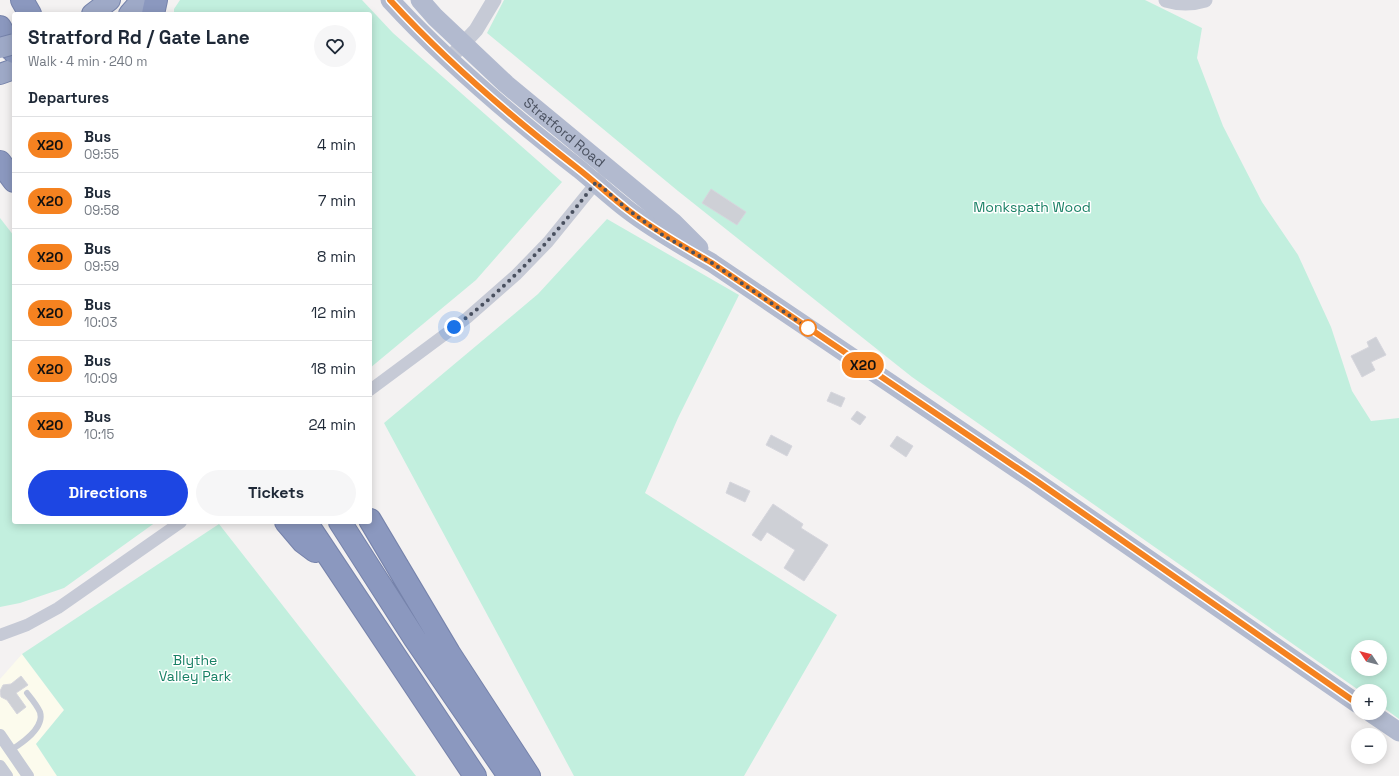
<!DOCTYPE html>
<html lang="en">
<head>
<meta charset="utf-8">
<style>
  body { margin:0; font-family:"Space Grotesk",sans-serif; background:#f6f6f7; color:#1f2937; height:100vh; display:flex; flex-direction:column; font-size:15px; white-space:nowrap }
  * { box-sizing:border-box; margin:0 }
  p { font-size:13px; color:#747a83 }
  .icon { flex:none; width:22px; height:22px; fill:none; stroke:currentColor; stroke-width:2; stroke-linecap:round; stroke-linejoin:round }
  .map { position:relative; flex:1; overflow:hidden }
  .panel { position:absolute; left:12px; top:12px; width:360px; height:512px; display:flex; flex-direction:column; background:#fff; border-radius:4px; box-shadow:0 2px 10px #0003 }
  .panel>* { flex:none }
  .badge { padding:0 8px; border-radius:13px; font-size:14px; line-height:26px }
  .needle { width:26px; rotate:306deg }
  .buttons { position:absolute; left:1351px; top:640px; display:grid; gap:8px }
  .buttons a { display:grid; place-items:center; width:36px; height:36px; border-radius:50%; background:#fff; box-shadow:0 2px 10px #0003; font-size:20px }
  .you { position:absolute; width:20px; height:20px; margin:-10px; border:3px solid #fff; border-radius:50%; background:#1a73e8; box-shadow:0 0 0 6px #1a73e833 }
  .map>.badge { position:absolute; translate:-50% -50%; box-shadow:0 0 0 2px #fff }
  h2 { padding:0 16px; font-size:15px; line-height:36px }
  .round { display:grid; place-items:center; flex:none; width:42px; height:42px; border-radius:21px; background:#f6f6f7 }
  .summary { display:flex; align-items:center; justify-content:space-between; height:68px; padding:0 16px }
  h1 { font-size:19px; font-weight:800; line-height:30px }
  .cta { display:flex; gap:8px; margin-top:auto; padding:8px 16px }
  .cta a { flex:1; height:46px; border-radius:24px; background:#1d46e3; color:#fff; font-size:16px; font-weight:800; line-height:46px; text-align:center }
  .cta a+a { background:#f6f6f7; color:#1f2937 }
  ul { padding:0; list-style:none }
  li { display:flex; align-items:center; gap:12px; height:56px; padding:0 16px; border-top:1px solid #e0e1e3 }
  li div { flex:1 }
  li b { display:block; font-size:15px }
  li em { font-style:normal }
  li .badge { min-width:44px; font-weight:700; text-align:center }
  .map>svg:first-child { display:block }
</style>
</head>
<body>
<div class="map">
<svg width="1399" height="776" viewBox="0 0 1399 776">
  <rect width="100%" height="100%" fill="#f4f2f2"/>
  <path fill="#fcfbed" d="M22,654L64,710L36,744L57,776H0V679Z"/>
  <path fill="#c2efde" fill-rule="evenodd" d="M180,0H362L393,33L562,182L476,280L370,368V14H174V9Z
    M504,0H1145L1202,28L1197,58L1223,126L1262,202L1298,255L1331,327L1352,391L1371,421L1399,418V719L1380,705V691H1360L912,377L678,191L487,33ZM1358,647H1380V669H1358Z
    M0,218L14,236V522H156L64,588L20,603L0,607Z
    M607,219L739,295L678,418L645,493L837,615L744,776H574L384,423L538,294Z
    M219,524L416,776H57L36,744L64,710L22,654Z"/>
  <path fill="#ced0d6" stroke="#d6d6dd" d="M711,189L746,212L737,225L702,203Z
    M1376,337L1386,355L1371,362L1375,370L1362,377L1351,356L1369,347L1367,342Z
    M831,392L845,398L841,407L827,401Z
    M857,411L866,417L860,425L851,419Z
    M771,435L792,446L787,456L766,445Z
    M897,436L913,446L906,457L890,446Z
    M730,482L750,491L745,502L726,493Z
    M773,504L803,524L801,528L828,545L804,581L784,568L795,550L767,532L761,541L752,535Z
    M21,676L28,685L16,693L26,707L17,714L7,700L1,697L0,691L3,685L11,684Z"/>
  <g fill="none" stroke-linecap="round" stroke-linejoin="round">
    <defs>
      <path id="trunk" d="M92,14L110,0
        M129,14L141,0
        M0,74L14,69"/>
      <path id="motorway" d="M22,0L30,14
        M153,14L156,0
        M0,27L14,52
        M0,162L14,181
        M370,520L449,653L529,776
        M286,522L303,542L315,551
        M306,522L475,776
        M340,522L415,639L509,776"/>
    </defs>
    <use href="#trunk" stroke="#7683ab" stroke-width="22"/>
    <use href="#motorway" stroke="#7683ab" stroke-width="24"/>
    <path stroke="#c6cad6" stroke-width="6" d="M11,750C22,743 45,728 40,712C37,705 31,698 27,693"/>
    <path stroke="#c6cad6" stroke-width="12" d="M370,390L467,318L516,275L548,242L600,178
      M0,635L27,625L58,608L181,522
      M0,735L28,776
      M0,766L7,776"/>
    <path stroke="#c6cad6" stroke-width="15" d="M1166,0C1179,4 1192,4 1205,0
      M449,59L476,30L494,0"/>
    <g stroke="#b2bacf" stroke-width="19">
      <path d="M390,0C447,62 512,117 579,169C595,182 611,197 628,210C654,230 683,246 712,263L1038,483L1358,704"/>
      <path id="s1" d="M420,0L435,17L506,84L673,222L699,248"/>
      <path d="M1371,713L1399,732"/>
    </g>
    <use href="#trunk" stroke="#9ea9c7" stroke-width="20"/>
    <use href="#motorway" stroke="#8b98bf" stroke-width="22"/>
    <defs>
      <path id="trunk-bridge" d="M0,48L14,44"/>
    </defs>
    <use href="#trunk-bridge" stroke="#7683ab" stroke-width="22" stroke-linecap="butt"/>
    <use href="#trunk-bridge" stroke="#9ea9c7" stroke-width="20"/>
  </g>
  <g fill="none" stroke-linecap="round" stroke-linejoin="round">
    <defs>
      <path id="line" d="M390,0C447,62 510,116 576,167C594,181 610,196 628,210C654,230 683,246 712,263L1038,482L1358,704"/>
    </defs>
    <use href="#line" stroke="#fff" stroke-width="9"/>
    <use href="#line" stroke="#f58220" stroke-width="6"/>
    <path stroke="#49505f" stroke-width="4" stroke-dasharray="0 7.2" d="M454,327C509,287 555,236 596,182L627,209L664,236L712,263L808,328"/>
  </g>
  <circle fill="#fff" stroke="#f58220" stroke-width="2" cx="808" cy="328" r="8"/>
  <g text-anchor="middle" dominant-baseline="central" stroke-width="3" stroke-linejoin="round" paint-order="stroke">
    <g font-size="14" fill="#49505f" stroke="#fff">
      <text stroke="none"><textPath href="#s1" startOffset="196">Stratford Road</textPath></text>
    </g>
    <g font-size="14" fill="#198165" stroke="#fff">
      <text x="1032" y="207">Monkspath Wood</text>
      <text x="195" y="660">Blythe<tspan x="195" dy="16">Valley Park</tspan></text>
    </g>
  </g>
</svg>
<div class="buttons">
<a><svg class="needle" viewBox="-14 -14 28 28"><path d="M0-13l5 13h-10z" fill="#e53935"/><path d="M0 13l5-13h-10z" fill="#747a83"/></svg></a>
<a>+</a>
<a>−</a>
</div>
<div class="you" style="left:454px;top:327px"></div>
<b class="badge" style="left:863px;top:365px;background:#f58220;color:#111">X20</b>
<section class="panel">
<div class="summary"><div><h1>Stratford Rd / Gate Lane</h1><p>Walk · 4 min · 240 m</p></div><a class="round"><svg class="icon" aria-label="heart" viewBox="0 0 24 24"><path d="M12 20l-8-8c-3-5 5-10 8-4 3-6 11-1 8 4z"/></svg></a></div>
<h2>Departures</h2>
<ul>
<li><span class="badge" style="background:#f58220;color:#111">X20</span><div><b>Bus</b><p>09:55</p></div><em>4 min</em></li>
<li><span class="badge" style="background:#f58220;color:#111">X20</span><div><b>Bus</b><p>09:58</p></div><em>7 min</em></li>
<li><span class="badge" style="background:#f58220;color:#111">X20</span><div><b>Bus</b><p>09:59</p></div><em>8 min</em></li>
<li><span class="badge" style="background:#f58220;color:#111">X20</span><div><b>Bus</b><p>10:03</p></div><em>12 min</em></li>
<li><span class="badge" style="background:#f58220;color:#111">X20</span><div><b>Bus</b><p>10:09</p></div><em>18 min</em></li>
<li><span class="badge" style="background:#f58220;color:#111">X20</span><div><b>Bus</b><p>10:15</p></div><em>24 min</em></li>
</ul>
<div class="cta"><a>Directions</a><a>Tickets</a></div>
</section>
</div>
</body>
</html>
